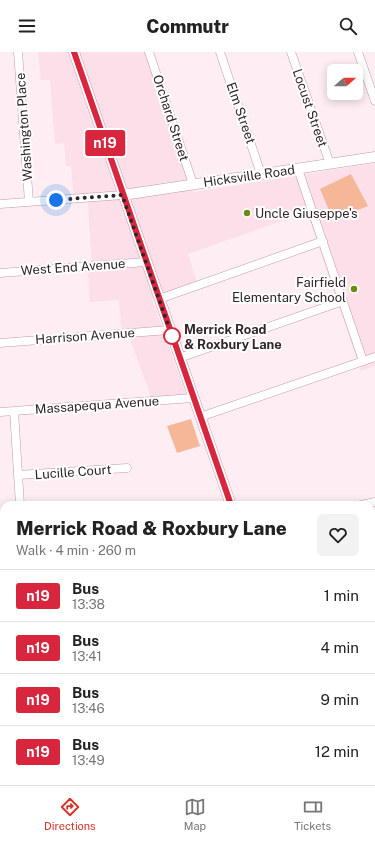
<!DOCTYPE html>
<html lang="en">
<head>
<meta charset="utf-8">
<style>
  body { margin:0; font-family:"Public Sans",sans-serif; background:#f2f2f2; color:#222; height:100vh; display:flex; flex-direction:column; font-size:15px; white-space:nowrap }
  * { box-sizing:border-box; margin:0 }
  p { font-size:13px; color:#767676 }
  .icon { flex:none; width:22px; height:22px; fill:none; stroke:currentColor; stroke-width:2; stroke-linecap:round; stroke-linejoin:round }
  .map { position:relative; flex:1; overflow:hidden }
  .details { position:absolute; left:0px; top:449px; width:375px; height:284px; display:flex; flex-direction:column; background:#fff; border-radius:12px 12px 0 0; box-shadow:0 2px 10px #0003 }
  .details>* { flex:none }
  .badge { padding:0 8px; border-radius:3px; font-size:14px; line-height:26px }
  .needle { width:26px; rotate:70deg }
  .tools { position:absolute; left:327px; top:12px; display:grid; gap:8px }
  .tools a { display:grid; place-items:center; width:36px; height:36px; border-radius:6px; background:#fff; box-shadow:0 2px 10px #0003; font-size:20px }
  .you { position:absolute; width:20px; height:20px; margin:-10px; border:3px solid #fff; border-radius:50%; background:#1a73e8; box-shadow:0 0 0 6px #1a73e833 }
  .map>.badge { position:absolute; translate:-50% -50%; box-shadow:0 0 0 2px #fff }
  .round { display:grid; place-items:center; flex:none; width:42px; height:42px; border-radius:6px; background:#f2f2f2 }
  .head { display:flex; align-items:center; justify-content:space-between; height:68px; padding:0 16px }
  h1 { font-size:19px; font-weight:800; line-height:30px }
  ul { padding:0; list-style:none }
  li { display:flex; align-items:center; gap:12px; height:52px; padding:0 16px; border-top:1px solid #e0e0e0 }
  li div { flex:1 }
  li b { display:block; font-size:15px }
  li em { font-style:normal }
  li .badge { min-width:44px; font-weight:700; text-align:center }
  header { display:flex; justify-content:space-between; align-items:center; height:52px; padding:0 16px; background:#fff; font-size:18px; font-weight:800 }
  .dock { display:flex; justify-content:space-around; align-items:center; height:56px; border-top:1px solid #e0e0e0; background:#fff; font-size:11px; color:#767676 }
  .dock a { display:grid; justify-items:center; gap:2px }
  .dock .active { color:#d93025 }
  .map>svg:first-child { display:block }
</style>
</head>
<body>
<header><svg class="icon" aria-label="menu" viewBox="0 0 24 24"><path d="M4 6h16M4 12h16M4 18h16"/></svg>Commutr<svg class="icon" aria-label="search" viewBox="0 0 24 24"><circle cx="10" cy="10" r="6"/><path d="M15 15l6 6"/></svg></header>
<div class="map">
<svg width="375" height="733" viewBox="0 0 375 733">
  <rect width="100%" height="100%" fill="#feeef3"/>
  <path fill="#fcdfe8" d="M38,0H146L194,140L375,111V314L361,319L307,160L188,202L197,231L152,247L187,345L152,347L129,284H122L119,248L90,250L88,218L92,217L88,150H74L71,114H66L64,91L55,92L50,28H41Z"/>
  <path fill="#f5b798" d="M351,122L368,154L333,168L320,137Z
    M191,367L200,394L177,401L167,374Z"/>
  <path fill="#cca4fc" d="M375,480V733H338L337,729H371V481Z
    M216,729H264L265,733H214Z"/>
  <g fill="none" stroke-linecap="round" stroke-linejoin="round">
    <defs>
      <path id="minor" d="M18,0L29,150
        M149,0L193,132
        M220,0L261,122
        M291,0L330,112
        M358,0L375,49
        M298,117L363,309
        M0,152L123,143
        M0,221L146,210
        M159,247L323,189
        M0,291L169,278
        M179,306L343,249
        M14,359L20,453
        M0,360L193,346
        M200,365L375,305
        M18,423L127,416
        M361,453L375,450
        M0,500H4
        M0,648L4,647
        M0,669L4,678
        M26,729L28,733
        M109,729L111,733"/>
      <path id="major" d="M74,0L231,453
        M123,143L375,105
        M320,729L322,733"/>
    </defs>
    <use href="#minor" stroke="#c09ba8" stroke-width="9"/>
    <use href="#major" stroke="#c09ba8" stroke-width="11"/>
    <use href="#minor" stroke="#fff" stroke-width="8"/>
    <use href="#major" stroke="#fff" stroke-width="10"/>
  </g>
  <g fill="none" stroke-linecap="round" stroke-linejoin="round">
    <defs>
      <path id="line" d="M74,0L231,453"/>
    </defs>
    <use href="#line" stroke="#fff" stroke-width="9"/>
    <use href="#line" stroke="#d7263d" stroke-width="6"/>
    <path stroke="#322429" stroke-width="4" stroke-dasharray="0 7.2" d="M56,148L122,143L172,284"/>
  </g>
  <g fill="#6b8c10" stroke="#fff" stroke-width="1.5">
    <circle cx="247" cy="161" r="4"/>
    <circle cx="354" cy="237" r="4"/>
  </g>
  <circle fill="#fff" stroke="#d7263d" stroke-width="2" cx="172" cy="284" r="8"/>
  <g text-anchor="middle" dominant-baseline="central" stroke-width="4" stroke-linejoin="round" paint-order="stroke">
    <g font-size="13" fill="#322429" stroke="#fff">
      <text transform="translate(310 56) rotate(71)">Locust Street</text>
      <text transform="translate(241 61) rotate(71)">Elm Street</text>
      <text transform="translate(171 66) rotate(72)">Orchard Street</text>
      <text transform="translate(24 75) rotate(-94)">Washington Place</text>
      <text transform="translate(249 124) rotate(-8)">Hicksville Road</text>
      <text transform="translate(73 215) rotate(-4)">West End Avenue</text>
      <text transform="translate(85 284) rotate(-4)">Harrison Avenue</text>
      <text transform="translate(97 353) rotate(-4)">Massapequa Avenue</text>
      <text transform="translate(73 420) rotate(-4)">Lucille Court</text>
    </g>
    <g font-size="13" fill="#322429" stroke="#fff" text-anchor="start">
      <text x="255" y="161">Uncle Giuseppe's</text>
      <text x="346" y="230" text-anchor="end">Fairfield<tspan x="346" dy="15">Elementary School</tspan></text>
    </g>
    <g font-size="13" font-weight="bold" fill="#322429" stroke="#fff" text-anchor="start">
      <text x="184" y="277">Merrick Road<tspan x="184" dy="15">&amp; Roxbury Lane</tspan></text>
    </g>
  </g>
</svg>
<div class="tools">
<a><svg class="needle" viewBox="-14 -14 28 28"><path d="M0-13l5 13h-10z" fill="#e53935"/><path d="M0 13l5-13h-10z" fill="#767676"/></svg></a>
</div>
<div class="you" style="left:56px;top:148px"></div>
<b class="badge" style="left:105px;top:91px;background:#d7263d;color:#fff">n19</b>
<section class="details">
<div class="head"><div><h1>Merrick Road &amp; Roxbury Lane</h1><p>Walk · 4 min · 260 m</p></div><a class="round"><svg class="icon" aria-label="heart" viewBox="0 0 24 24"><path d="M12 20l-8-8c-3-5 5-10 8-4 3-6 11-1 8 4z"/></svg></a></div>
<ul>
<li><span class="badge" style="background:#d7263d;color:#fff">n19</span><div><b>Bus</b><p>13:38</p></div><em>1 min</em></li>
<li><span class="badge" style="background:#d7263d;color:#fff">n19</span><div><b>Bus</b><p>13:41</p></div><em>4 min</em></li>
<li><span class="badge" style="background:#d7263d;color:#fff">n19</span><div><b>Bus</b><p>13:46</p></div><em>9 min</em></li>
<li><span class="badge" style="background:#d7263d;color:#fff">n19</span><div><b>Bus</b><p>13:49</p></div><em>12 min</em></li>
</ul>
</section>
</div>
<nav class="dock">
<a class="active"><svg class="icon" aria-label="directions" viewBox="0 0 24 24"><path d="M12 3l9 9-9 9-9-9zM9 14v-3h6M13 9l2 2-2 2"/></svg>Directions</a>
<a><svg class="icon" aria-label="map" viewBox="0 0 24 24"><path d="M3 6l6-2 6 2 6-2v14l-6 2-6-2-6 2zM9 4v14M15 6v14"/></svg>Map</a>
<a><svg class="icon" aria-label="tickets" viewBox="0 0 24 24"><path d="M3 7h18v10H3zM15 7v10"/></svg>Tickets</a>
</nav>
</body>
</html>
